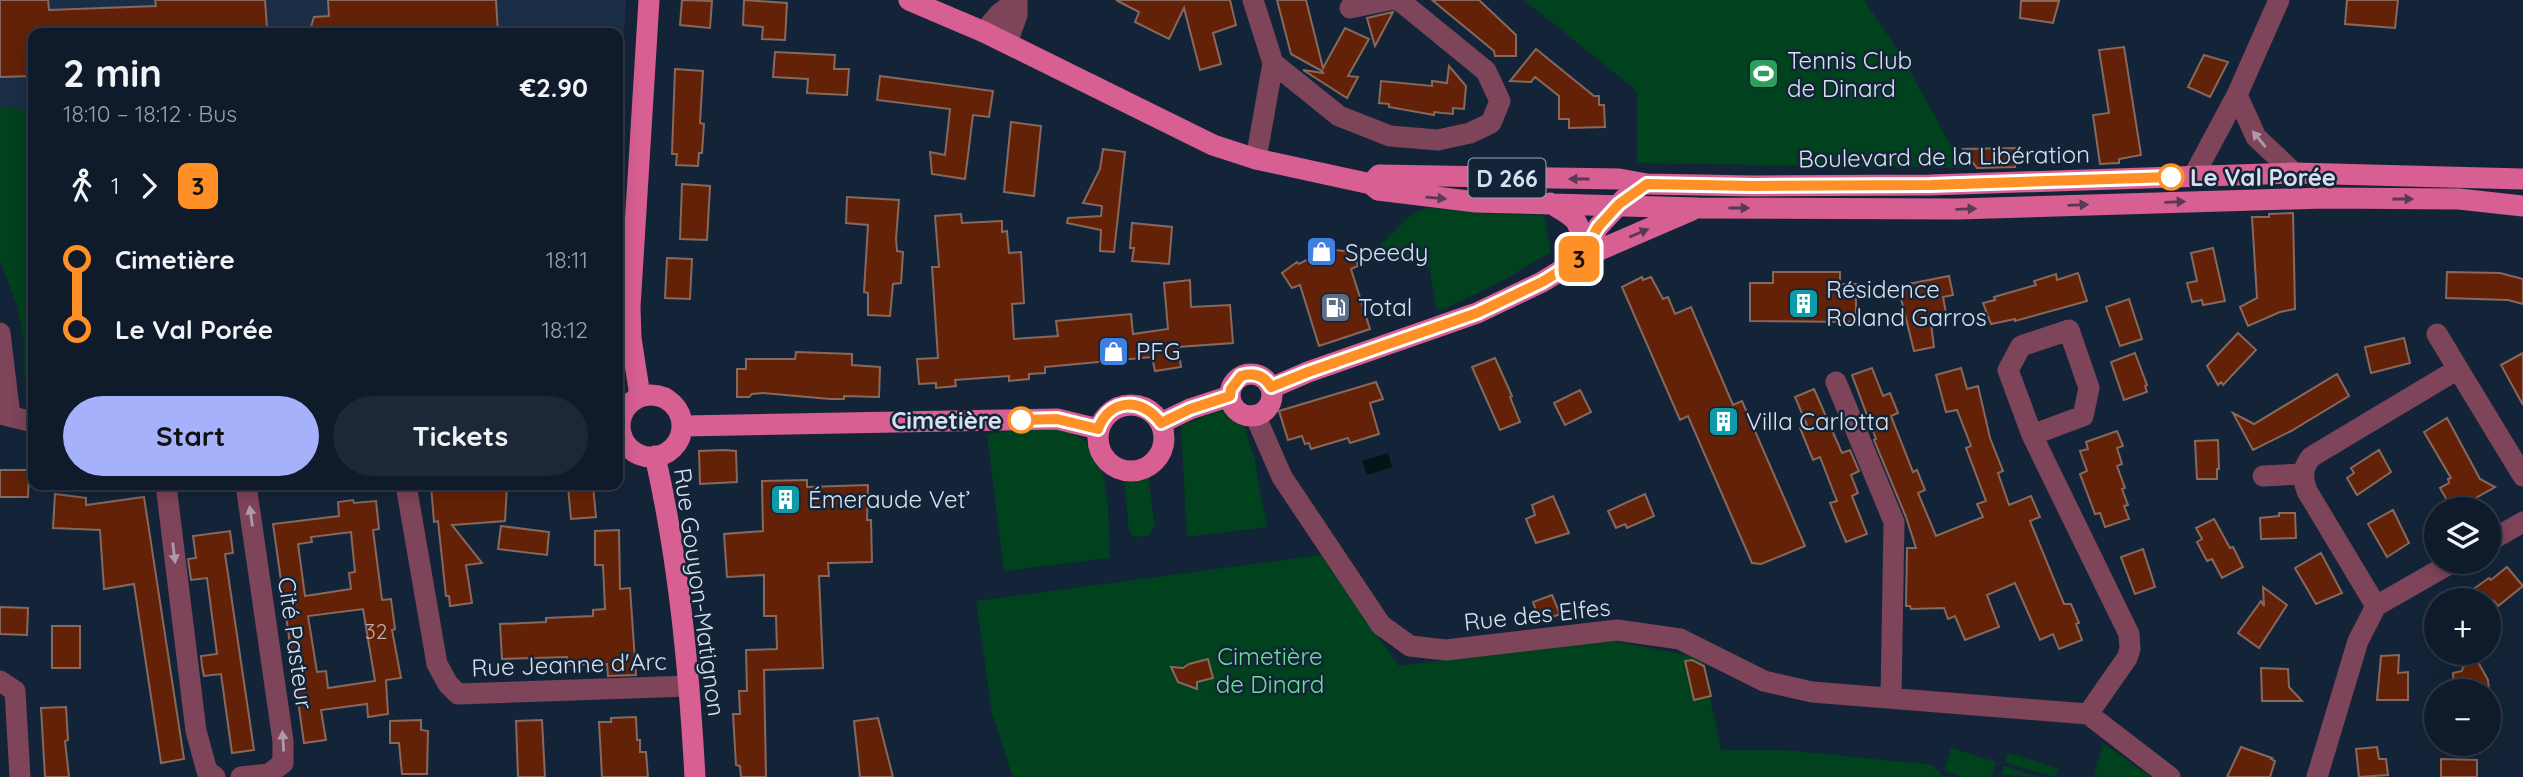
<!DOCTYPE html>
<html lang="en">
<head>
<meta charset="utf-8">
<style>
  body { margin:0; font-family:Quicksand,sans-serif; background:#1d2836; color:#f1f3f6; height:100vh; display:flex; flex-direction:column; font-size:26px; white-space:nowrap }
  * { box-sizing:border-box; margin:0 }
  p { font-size:23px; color:#9ba1a8 }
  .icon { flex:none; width:38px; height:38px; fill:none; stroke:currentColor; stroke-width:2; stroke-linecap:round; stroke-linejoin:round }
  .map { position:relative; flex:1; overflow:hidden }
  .drawer { position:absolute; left:28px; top:28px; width:595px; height:462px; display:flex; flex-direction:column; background:#0f1b2a; border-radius:14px; box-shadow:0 4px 18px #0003,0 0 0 2px #2f3947 }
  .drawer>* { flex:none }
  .badge { padding:0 14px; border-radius:10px; font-size:24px; line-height:46px }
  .controls { position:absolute; left:2424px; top:497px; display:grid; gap:14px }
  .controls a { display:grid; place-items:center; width:77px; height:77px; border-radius:50%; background:#0f1b2a; box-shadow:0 4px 18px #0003,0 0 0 2px #2f3947; font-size:35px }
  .map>.badge { position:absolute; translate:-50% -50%; box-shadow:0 0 0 4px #fff }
  .legs { display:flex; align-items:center; gap:10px; height:77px; padding:0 35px; font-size:23px }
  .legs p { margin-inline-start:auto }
  .summary { display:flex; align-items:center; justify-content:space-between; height:119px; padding:0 35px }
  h1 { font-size:38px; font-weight:700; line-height:52px }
  .action { display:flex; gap:14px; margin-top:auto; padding:14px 35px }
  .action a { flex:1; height:80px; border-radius:42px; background:#a6b1fc; color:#111; font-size:28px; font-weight:700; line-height:80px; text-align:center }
  .action a+a { background:#1d2836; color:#f1f3f6 }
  ul { padding:0 35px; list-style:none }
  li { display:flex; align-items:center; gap:24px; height:70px; font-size:26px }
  li i { display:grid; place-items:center; width:10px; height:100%; margin:0 9px; background:currentColor }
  li i::after { content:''; width:18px; height:18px; margin:-9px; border:5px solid; border-radius:50%; background:#0f1b2a }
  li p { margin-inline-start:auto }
  li:first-child i { background:linear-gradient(#0000 50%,currentColor 0) }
  li:last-child i { background:linear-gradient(currentColor 50%,#0000 0) }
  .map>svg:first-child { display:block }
</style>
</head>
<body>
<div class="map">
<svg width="2523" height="777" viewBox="0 0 2523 777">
  <rect width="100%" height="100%" fill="#142438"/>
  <path fill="#1a2f47" d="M0,0H626L619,115L618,33H33V391L24,377V342L18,308L0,261Z"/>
  <path fill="#00411e" d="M1524,0H1864L1903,58L1963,168L1637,163V91Z
    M0,106L33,112V391L24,377V342L18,308L0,261Z
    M1428,208L1544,216L1551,252L1504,280L1446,308L1437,310L1429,268L1377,248L1413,213Z
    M1223,409L1244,426L1254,457L1267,527L1187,537L1181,426Z
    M1024,429C1036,430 1063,428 1073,433C1114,455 1107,518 1110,558L1004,571L987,434Z
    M1148,474L1155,527L1148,536L1133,537L1129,531L1124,477Z
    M1321,555L1399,666L1607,640L1702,658L1721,750H1785L1933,765L1941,775L1949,777H1013L992,713L976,601Z
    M2103,743L2151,777H2094Z
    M1951,748L1996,762L1991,777H1962L1944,771Z
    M2008,753L2058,768L2055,777L2005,763Z
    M2004,766L2039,777L2001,775Z"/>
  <path fill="#031417" d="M1388,453L1392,467L1367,475L1362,461Z"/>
  <path fill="#632207" stroke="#87685d" stroke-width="2" fill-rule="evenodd" d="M0,0H48L49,10L156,6L155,0H265L267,28L190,31V33H33V76L0,77Z
    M328,0H496L498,33H309L314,17L329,16Z
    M682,0L712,1L710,28L680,25Z
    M744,0L787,3L785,40L762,39L763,27L743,25Z
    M1116,0H1230L1236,25L1213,33L1221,64L1200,70L1184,8L1169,39L1135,22L1139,12Z
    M1277,0H1306L1323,68L1345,28L1369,39L1348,76L1358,77L1347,98L1303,70L1323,73L1322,71L1291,54Z
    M1432,0H1479L1516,35V56H1495L1494,51Z
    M2347,0H2398L2395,28L2345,24Z
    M2021,1H2059L2053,23L2020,18Z
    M1393,12L1375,46L1367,18Z
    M2124,47L2141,155L2119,159V163L2100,164L2093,115L2109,113L2099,50Z
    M1536,49L1594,96H1599V105H1604L1605,127L1569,128V119H1559V96L1535,77L1531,82L1510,81Z
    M775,52L835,55L834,69H849L847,95L807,93L808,79L773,77Z
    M2204,55L2228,62L2210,97L2188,87Z
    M1449,66L1466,86L1464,109L1453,108V114L1434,112V115L1389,107V104L1379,103L1381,81L1432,86V81L1447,83Z
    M675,69L703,71L700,123L704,124L702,153H699L698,166L676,165L677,154H672Z
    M880,76L993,91L989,117L973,115L965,179L932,174L930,152L945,155L950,109L877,100Z
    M1011,122L1041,126L1034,196L1004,192Z
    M2016,148L2015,167L1977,168L1963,149Z
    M1103,149L1125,152L1114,252L1100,251L1101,230L1067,223L1068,218L1101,216L1102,206L1083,203L1100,169Z
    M682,184L710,186L707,240L680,239Z
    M847,197L899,200L896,239L897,251L903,252L901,283L893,284L890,316L868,315V293L864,292L868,225L846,223Z
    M2293,213L2295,309L2280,312L2248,326L2240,307L2257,298L2252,217H2269V214Z
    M961,214L962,223L1002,221V232L1007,231L1009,253L1021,252L1024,303L1012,304L1014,339L1058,336L1056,321L1131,314L1133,334L1168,329L1164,283L1190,280L1191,307L1230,305L1233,343L1178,347L1181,367L1155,371L1152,357L1045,367V373L1029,374V379L1009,381V376L955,380L956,386L936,388V383L919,384L917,359L938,358L932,267H939L935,216Z
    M1132,223L1172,227L1169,264L1132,261L1134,248H1130Z
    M2213,248L2225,301L2203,305L2202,300L2192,302L2187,283L2197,281L2191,253Z
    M1335,250L1353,252L1358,266L1351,269L1370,329L1319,346L1300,285L1292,288L1282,273L1297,262L1299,264L1322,252Z
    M667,258L692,259L690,299L665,298Z
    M1773,272H1840V284H1856V322L1750,321V283H1773Z
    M2447,272L2500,273L2523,279V304L2508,300L2446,298Z
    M2078,273L2087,301L2015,321V319L1991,324L1983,303L1995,300L1994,297L2036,285L2034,281L2056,274L2057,280Z
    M1949,276L1953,295L1943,297L1946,313L1930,316L1934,347L1914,351L1898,286Z
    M1642,277L1643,280L1651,277L1663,299L1668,297L1675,314L1691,307L1733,405L1742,401L1805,546L1761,564L1752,563L1688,416L1680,420L1622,287Z
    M2129,299L2142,339L2120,346L2106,307Z
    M2238,333L2256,350L2223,385L2221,382L2218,385L2207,366Z
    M2404,338L2410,363L2371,373L2365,347Z
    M796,352L852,354V365L880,367L879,397L844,396V399H830L763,393L752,394L749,397H737V369H746V359H795Z
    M2135,353L2147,385L2145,386L2147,392L2124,400L2111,362Z
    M2523,353V405L2501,365Z
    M1495,358L1512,396L1510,397L1520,422L1500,430L1472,367Z
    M1872,368L1883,396L1890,393L1898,413L1891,416L1913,472L1917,470L1925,490L1918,493L1936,536L1983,517L1977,504L1986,501L1966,448L1971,446L1957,410L1946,412L1936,375L1961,368L1967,389L1978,386L1990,438L2003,471L1998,473L2009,505L2031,496L2040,517L2030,521L2064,604H2071L2079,623L2076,624L2082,640L2059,649L2053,634L2040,640L2015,583L1987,595L1999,627L1965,640L1955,616L1948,619L1944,608L1911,609L1910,606H1906L1907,548H1916L1906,517L1874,440L1876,439L1852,375Z
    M2337,374L2349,396L2291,431L2253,450L2233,413L2254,424Z
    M1376,382L1383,399L1370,403L1379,434L1350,443L1348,438L1311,449L1309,443L1305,444L1302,436L1288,440L1279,411Z
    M1814,389L1842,453L1850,450L1859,471L1851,475L1858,493L1852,496L1867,534L1846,542L1830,503L1837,501L1820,457L1813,460L1800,428L1807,425L1795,397Z
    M1580,390L1591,412L1565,425L1554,403Z
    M2447,418L2480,479L2495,487L2456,509H2452L2440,488L2449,483L2448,479L2451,478L2424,432Z
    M2117,431L2123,446L2117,448L2122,464L2117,466L2125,488L2122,489L2128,505L2124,506L2129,519L2105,527L2100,513L2095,514L2080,474L2087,471L2080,451L2088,449L2086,442Z
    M2218,440L2219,469H2217V479H2197L2195,441Z
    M725,450L736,451L737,482L700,484L699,451Z
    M2379,450L2391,472L2357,495L2347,478L2354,473L2351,468Z
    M0,470H29L28,497H0Z
    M807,480V487L868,485L867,520H871L872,562L828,563L829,576H819L823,668L764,670L766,777H741L740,766L736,765L733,714H740L739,691H747L746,650L777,649L776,616H764V575L727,577L724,534L763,531L762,481Z
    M431,485H507L505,521L452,525L482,563L466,565L472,603L450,606L449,596H446L438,521L434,522Z
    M593,486L596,517L571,519L568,487Z
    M55,494L86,498V505L144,497L184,759L161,763L134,584L104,589L100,530L53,528Z
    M1645,494L1654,516L1627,528L1625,524L1616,528L1608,511Z
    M1553,496L1569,533L1536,543L1526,519L1535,515L1532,505Z
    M353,500L354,503L376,501L379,529L373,530L382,600L391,599L395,629L392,630L401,678L386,680L388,714L368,717L367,704L321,710L326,740L304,743L273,524L339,516L338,502ZM351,532L355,572L349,573L351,589L305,596L298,544L312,542L311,537ZM363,609L375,681L328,688L326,671L317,672L308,616Z
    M2393,510L2409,543L2387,557L2368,524Z
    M2279,513H2295L2296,538L2261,539L2260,518L2279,516Z
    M2214,519L2230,548L2233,547L2243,567L2222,578L2212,559L2207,561L2197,542L2202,539L2196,528Z
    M501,526L549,532L547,555L498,549Z
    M619,530L620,589L630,588L636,675L608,676L607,664L568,665L567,657L502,659L500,624L546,622V618L593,616V610L605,609L603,565H595V531Z
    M230,531L233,553L225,554L254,750L232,753L221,674L204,676L202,666L201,656L217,654L207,578L191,580L188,559L196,558L193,536Z
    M2143,549L2155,587L2135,594L2121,557Z
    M2321,553L2342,593L2316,604L2295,568Z
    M2507,567L2523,586L2498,606L2493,600H2458L2489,578L2491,580Z
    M2263,587L2287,605L2259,648L2238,633L2261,601L2264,606Z
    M1552,595L1560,614L1540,622L1533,602Z
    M0,607L28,608L27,635L0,634Z
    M52,626H80V668H52Z
    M2399,655L2398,673L2408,672V700H2377L2381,656Z
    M1208,659L1213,678L1197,682V689L1178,682L1171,667L1183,668L1189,664Z
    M1692,660L1704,666L1711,696L1694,700L1685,661Z
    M2477,660L2488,680L2489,691H2454L2453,673L2462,671L2463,667Z
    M2261,668L2288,669L2289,687L2302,701H2262Z
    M66,707L68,740L65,741L69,777H45L41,708Z
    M636,717L637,740H640V752H646L648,777H602L599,722H611V718Z
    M878,718L893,777H860L854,721Z
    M421,720V730L428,731L427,774H402L399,743H390V721Z
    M542,720L545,777H518L516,721Z
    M2241,747L2272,758L2271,759L2275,761L2270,777H2227Z
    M2377,747L2379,759H2386L2388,775L2359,777L2356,749Z
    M2441,759L2477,760V777H2441Z"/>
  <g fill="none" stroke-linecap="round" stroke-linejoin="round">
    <path stroke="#7e445a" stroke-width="21" d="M1253,0L1273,63L1256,159
      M1350,8L1389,0
      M984,32L999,14L1017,0
      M1007,43L1017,15V1
      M1273,63L1339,116L1390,136L1438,140L1470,133L1491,123L1500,101L1486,71L1399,0
      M2237,95L2256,137L2294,173
      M2193,177L2237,95L2279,0
      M0,333L10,416
      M2437,334L2458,369
      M1836,382L1894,522L1891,697
      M0,414L33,422
      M1255,415L1282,477L1381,625L1410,646L1446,650L1617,630L1680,639L1764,681L1812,692L2088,714L2170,777
      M2032,435L2008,370L2021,346L2069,330L2089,388L2083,416L2032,435L2129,634L2130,649L2127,658L2088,714
      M618,437L622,436
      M2263,476L2303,474
      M166,485L196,731L207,771L215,777
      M406,485L437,664L448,684L458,694L689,686
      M2488,542L2523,522
      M2376,606L2307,491C2302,476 2302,469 2311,457L2458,369L2523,476
      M0,681L15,691L20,777
      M241,777L269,774L283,763V741L246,485
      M2317,777L2358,641L2376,606L2453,562"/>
    <path stroke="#d75f91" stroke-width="21" d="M909,0L984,32L1213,145L1256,159L1371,184L1378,190L1476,202L1698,208L1957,209L2324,198L2459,199L2523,206
      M1371,184L1379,175L1619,179L1647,184L1754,186L1930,185L2294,173L2523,179
      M1550,203C1582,221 1580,221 1581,257
      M1581,258L1598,227L1625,198
      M1230 395a21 21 0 1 1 42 0a21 21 0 1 1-42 0Z
      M1271,388L1308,372L1477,313L1542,282L1581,258L1692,210
      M620 426a31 31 0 1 1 62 0a31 31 0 1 1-62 0Z
      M640,396L631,338L630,307L649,0
      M1098 438a33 33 0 1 1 66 0a33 33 0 1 1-66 0Z
      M1161,423L1190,409L1230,396
      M683,426L1057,419L1098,429
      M655,456C679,561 689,670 695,777"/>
  </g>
  <defs><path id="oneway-solid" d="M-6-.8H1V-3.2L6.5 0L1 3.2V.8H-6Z" transform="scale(1.75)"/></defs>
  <g fill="#ae9aac">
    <use href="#oneway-solid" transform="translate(2259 139) rotate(-129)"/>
    <use href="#oneway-solid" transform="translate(251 516) rotate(-98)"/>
    <use href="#oneway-solid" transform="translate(174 553) rotate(83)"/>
    <use href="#oneway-solid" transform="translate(283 741) rotate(-94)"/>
  </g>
  <g fill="#583957">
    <use href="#oneway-solid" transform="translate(1579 179) rotate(-180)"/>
    <use href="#oneway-solid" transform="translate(1436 198) rotate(5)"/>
    <use href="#oneway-solid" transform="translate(2403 199)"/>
    <use href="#oneway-solid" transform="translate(2175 202) rotate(-2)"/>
    <use href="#oneway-solid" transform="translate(2078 205) rotate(-2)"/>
    <use href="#oneway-solid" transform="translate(1739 208)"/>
    <use href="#oneway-solid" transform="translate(1966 209) rotate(-2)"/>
    <use href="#oneway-solid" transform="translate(1639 233) rotate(-23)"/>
  </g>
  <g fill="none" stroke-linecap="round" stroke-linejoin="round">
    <defs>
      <path id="line-1" d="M1021,420L1057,419L1098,429C1110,397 1143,398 1161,423L1190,409L1230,396L1231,389L1241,376C1254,372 1264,375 1271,387L1308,372L1477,313L1542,282L1581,258L1598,227L1619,204L1647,184L1754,186L1930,185L2171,177"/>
    </defs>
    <use href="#line-1" stroke="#fff" stroke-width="16"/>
    <use href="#line-1" stroke="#ff9027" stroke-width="10"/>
  </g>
  <defs>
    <symbol id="stadium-square" viewBox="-11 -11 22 22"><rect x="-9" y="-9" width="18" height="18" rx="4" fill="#2e9e5b" stroke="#142438"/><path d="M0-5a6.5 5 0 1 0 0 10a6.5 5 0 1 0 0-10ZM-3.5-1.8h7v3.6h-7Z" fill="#fff"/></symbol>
    <symbol id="shop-square" viewBox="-11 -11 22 22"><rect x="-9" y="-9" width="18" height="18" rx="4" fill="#3f7fe0" stroke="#142438"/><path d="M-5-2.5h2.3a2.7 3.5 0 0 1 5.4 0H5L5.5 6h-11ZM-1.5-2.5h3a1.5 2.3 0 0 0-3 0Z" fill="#fff"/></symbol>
    <symbol id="building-square" viewBox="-11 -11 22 22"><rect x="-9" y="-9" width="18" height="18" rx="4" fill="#0f9aa8" stroke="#142438"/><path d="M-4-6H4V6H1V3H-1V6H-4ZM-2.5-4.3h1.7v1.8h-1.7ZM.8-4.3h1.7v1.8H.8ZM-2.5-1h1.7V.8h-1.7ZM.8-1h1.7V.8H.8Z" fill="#fff"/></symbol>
    <symbol id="fuel-square" viewBox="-11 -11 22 22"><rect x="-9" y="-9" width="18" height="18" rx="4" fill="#5c6f8a" stroke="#142438"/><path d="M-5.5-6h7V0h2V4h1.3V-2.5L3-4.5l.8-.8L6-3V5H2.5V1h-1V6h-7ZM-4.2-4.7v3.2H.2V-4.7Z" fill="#fff"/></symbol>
  </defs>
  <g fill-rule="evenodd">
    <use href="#stadium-square" x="1746" y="56" width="35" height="35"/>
    <use href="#shop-square" x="1304" y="234" width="35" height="35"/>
    <use href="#building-square" x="1786" y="286" width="35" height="35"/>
    <use href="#fuel-square" x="1318" y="290" width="35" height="35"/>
    <use href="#shop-square" x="1096" y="334" width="35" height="35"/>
    <use href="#building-square" x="1706" y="404" width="35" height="35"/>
    <use href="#building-square" x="768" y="482" width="35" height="35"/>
  </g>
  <g fill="#fff" stroke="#ff9027" stroke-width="3.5">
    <circle cx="2171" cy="177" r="12"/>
    <circle cx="1021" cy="420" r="12"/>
  </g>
  <g text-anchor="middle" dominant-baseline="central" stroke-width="5" stroke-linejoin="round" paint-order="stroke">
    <g font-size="21" fill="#b9b1b5">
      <text x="376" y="631">32</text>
    </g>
    <rect fill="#142438" stroke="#9ca8b8" stroke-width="2" x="1468.5" y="158.5" width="77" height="39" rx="5"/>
    <g font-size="23" font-weight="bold" fill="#d6e1ef">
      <text x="1507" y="178">D 266</text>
    </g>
    <g font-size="24" fill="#d6e1ef" stroke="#142438" text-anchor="start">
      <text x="1787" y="60">Tennis Club<tspan x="1787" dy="28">de Dinard</tspan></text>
      <text x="1345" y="252">Speedy</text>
      <text x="1826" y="289">Résidence<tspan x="1826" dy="28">Roland Garros</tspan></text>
      <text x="1358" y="307">Total</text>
      <text x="1136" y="351">PFG</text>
      <text x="1746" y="421">Villa Carlotta</text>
      <text x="808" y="499">Émeraude Vet’</text>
    </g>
    <g font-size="24" fill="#d6e1ef" stroke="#142438">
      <text transform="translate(1944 156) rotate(-1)">Boulevard de la Libération</text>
      <text transform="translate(700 592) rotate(82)">Rue Gouyon-Matignon</text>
      <text transform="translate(1537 614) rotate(-6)">Rue des Elfes</text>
      <text transform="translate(296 643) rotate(82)">Cité Pasteur</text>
      <text transform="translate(569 664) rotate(-2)">Rue Jeanne d'Arc</text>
    </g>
    <g font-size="24" font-weight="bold" fill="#d6e1ef" stroke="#142438" text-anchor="start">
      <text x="2190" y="177">Le Val Porée</text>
      <text x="1002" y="420" text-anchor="end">Cimetière</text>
    </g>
    <g font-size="24" fill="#68e091" stroke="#142438">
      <text x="1270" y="656">Cimetière<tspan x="1270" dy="28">de Dinard</tspan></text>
    </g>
  </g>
</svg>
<div class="controls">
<a><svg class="icon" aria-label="layers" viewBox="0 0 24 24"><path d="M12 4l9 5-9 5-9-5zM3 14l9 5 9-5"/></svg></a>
<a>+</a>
<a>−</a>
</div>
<b class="badge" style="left:1579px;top:259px;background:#ff9027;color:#111">3</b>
<section class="drawer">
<div class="summary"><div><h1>2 min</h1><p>18:10 – 18:12 · Bus</p></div><b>€2.90</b></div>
<div class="legs"><svg class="icon" aria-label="walk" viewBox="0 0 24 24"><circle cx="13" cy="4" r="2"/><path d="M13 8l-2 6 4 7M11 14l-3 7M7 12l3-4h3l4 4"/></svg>1<svg class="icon" aria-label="forward" viewBox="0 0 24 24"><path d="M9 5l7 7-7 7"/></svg><b class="badge" style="background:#ff9027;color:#111">3</b></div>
<ul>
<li><i style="color:#ff9027"></i><b>Cimetière</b><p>18:11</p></li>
<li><i style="color:#ff9027"></i><b>Le Val Porée</b><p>18:12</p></li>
</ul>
<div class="action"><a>Start</a><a>Tickets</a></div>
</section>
</div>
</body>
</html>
